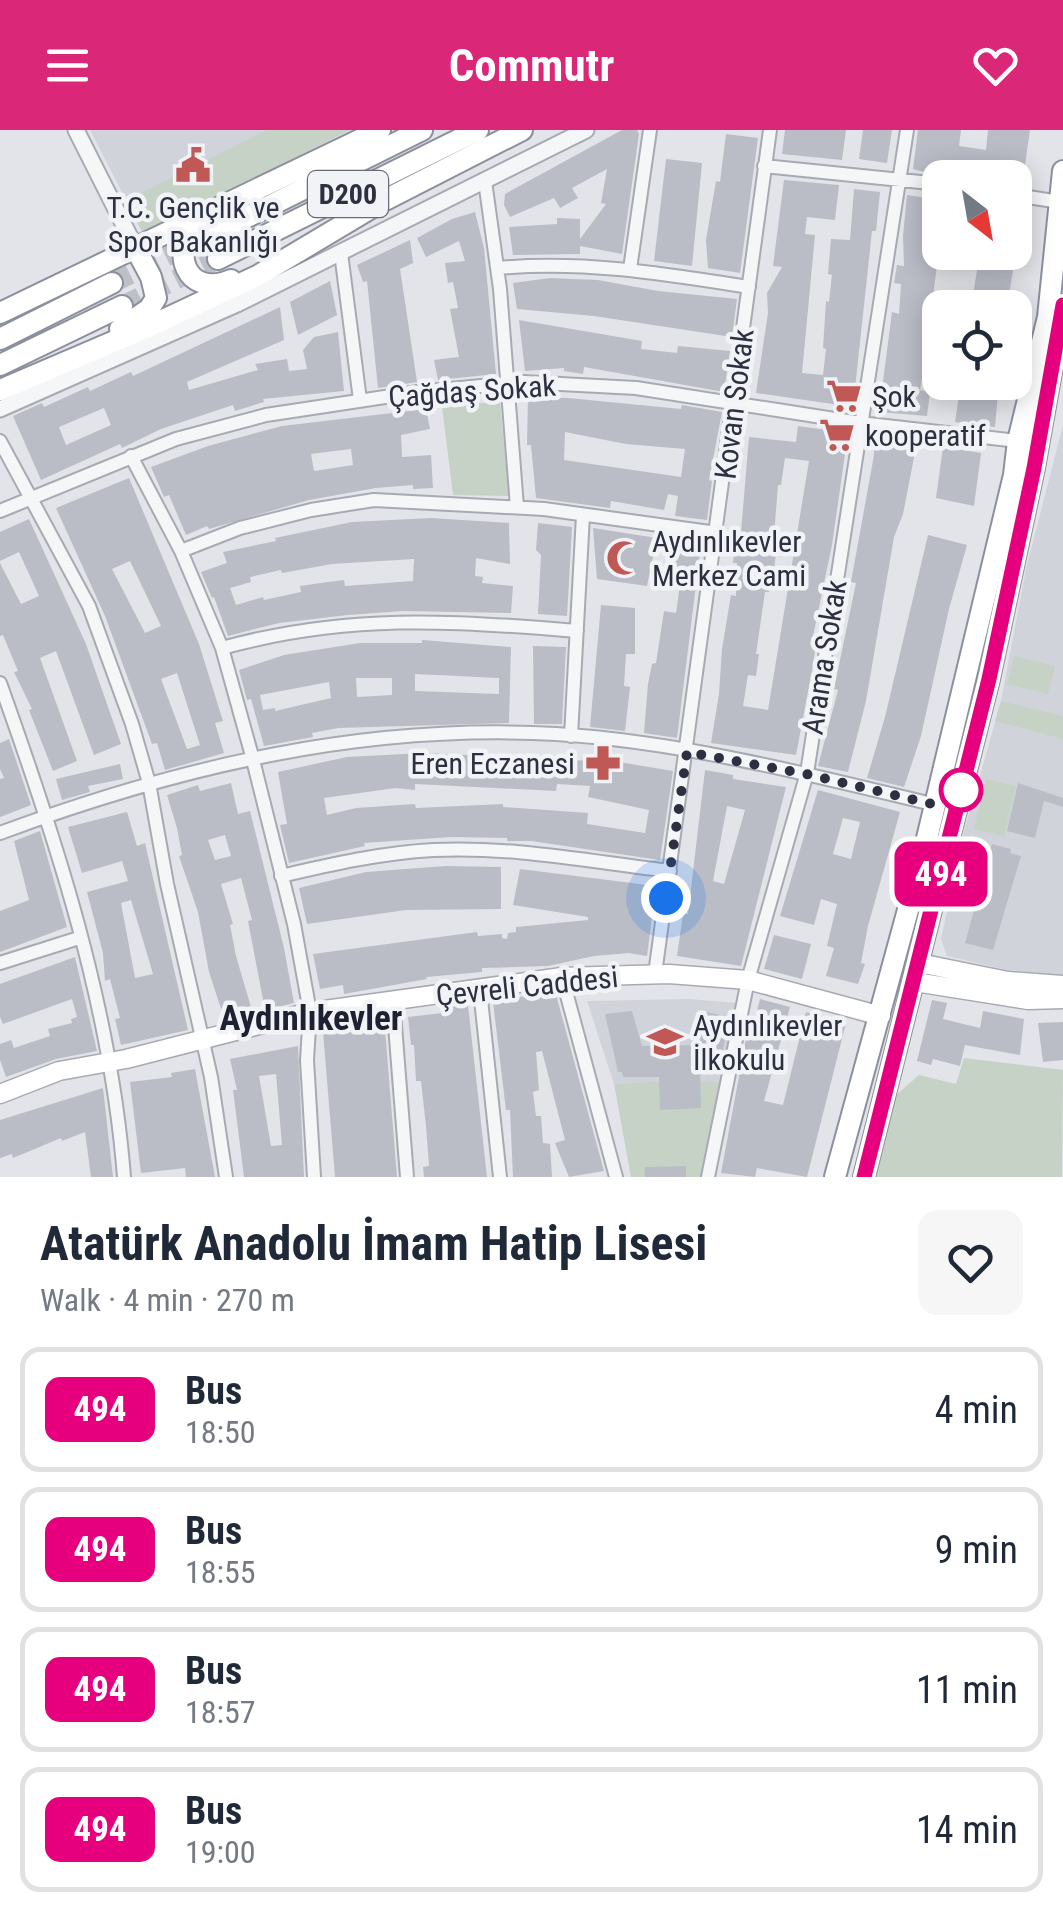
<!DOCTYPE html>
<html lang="en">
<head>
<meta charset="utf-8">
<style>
  body { margin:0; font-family:"Roboto Condensed",sans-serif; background:#f6f6f7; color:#1f2937; height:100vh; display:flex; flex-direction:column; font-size:38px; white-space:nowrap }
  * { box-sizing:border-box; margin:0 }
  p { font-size:32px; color:#747a83 }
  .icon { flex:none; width:55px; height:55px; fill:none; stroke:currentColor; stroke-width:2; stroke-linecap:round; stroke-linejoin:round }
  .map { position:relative; height:1047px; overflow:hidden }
  .sheet { display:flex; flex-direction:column; background:#fff; flex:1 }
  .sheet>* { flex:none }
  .badge { padding:0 20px; border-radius:15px; font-size:35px; line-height:65px }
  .needle { width:65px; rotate:149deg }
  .buttons { position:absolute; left:922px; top:30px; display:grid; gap:20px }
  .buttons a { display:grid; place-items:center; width:110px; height:110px; border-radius:20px; background:#fff; box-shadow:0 5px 25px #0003; font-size:50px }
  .you { position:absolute; width:50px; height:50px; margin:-25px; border:8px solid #fff; border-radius:50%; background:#1a73e8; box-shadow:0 0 0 15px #1a73e833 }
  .map>.badge { position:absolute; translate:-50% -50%; box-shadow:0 0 0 5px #fff }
  .round { display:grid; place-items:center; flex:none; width:105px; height:105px; border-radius:20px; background:#f6f6f7 }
  .headline { display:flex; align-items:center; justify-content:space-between; height:170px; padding:0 40px }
  h1 { font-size:48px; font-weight:700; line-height:75px }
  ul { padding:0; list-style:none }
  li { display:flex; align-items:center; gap:30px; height:125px; margin:0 20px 15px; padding:0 20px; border:5px solid #e0e1e3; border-radius:20px }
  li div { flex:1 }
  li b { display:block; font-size:38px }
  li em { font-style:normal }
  li .badge { min-width:110px; font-weight:700; text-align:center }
  header { display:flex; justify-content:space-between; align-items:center; height:130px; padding:0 40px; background:#db2777; color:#fff; font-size:45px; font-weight:700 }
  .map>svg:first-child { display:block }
</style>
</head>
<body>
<header><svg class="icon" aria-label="menu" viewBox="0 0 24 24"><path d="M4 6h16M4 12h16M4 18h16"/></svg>Commutr<svg class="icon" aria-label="heart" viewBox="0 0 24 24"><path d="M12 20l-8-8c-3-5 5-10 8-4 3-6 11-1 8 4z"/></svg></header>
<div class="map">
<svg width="1063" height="1047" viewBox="0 0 1063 1047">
  <rect width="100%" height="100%" fill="#e3e4e9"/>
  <path fill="#d1d3db" d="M90,0H350L143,103Z
    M1063,295V845L1008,840L947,826L941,809L964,702L1001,571L1026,439Z
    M689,869L737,873L722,952L614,954L587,871Z"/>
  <path fill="#c6d2c5" d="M267,0H350L143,103L125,71Z
    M500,271L509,366L453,365L442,277Z
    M1014,526L1055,536L1048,564L1007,554Z
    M1001,571L1063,586V609L995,591Z
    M986,649L1016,656L1004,706L974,699Z
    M964,928L1063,940L1062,1047H874L895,966L919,945L956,954Z
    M669,951L722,952L701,1047H631L614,954Z"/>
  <path fill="#babdc6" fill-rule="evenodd" d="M622,0H637L639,4L622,124L580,116V124L513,125L509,97L557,94V88L580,89V109L606,74L601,73L607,39L572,58L578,68L560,78L554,68L510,87L504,75L505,64Z
    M785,0H846L842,30L782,24Z
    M863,0H892L887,33L859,29Z
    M918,0H961L959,16L986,20L988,0H1030L1022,56L1015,55V48H947L913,39Z
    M726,4L758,8L740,143L708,138L706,110L716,51L720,52Z
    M666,29L702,33L692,136L654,131Z
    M784,50L839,55L835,90L807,87L805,104L815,105L802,243L823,245L826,219L823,218L826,171L829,172L832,145L828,144L831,109L850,110L854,59L880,62L876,101H872L853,277L756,263L768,183L767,163L782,137L773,136Z
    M907,65L940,70V112L930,189L933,190L920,260L930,262L927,286L879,282L892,182L899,184L901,154L894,153L897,135L904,136L903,106Z
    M475,82L484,118L496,244L438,250L434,230L459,227L450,179L458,178L453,152L448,153L445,133L465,131L459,111L426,127L417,108L452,89Z
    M410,110L413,133L400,139L417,252L378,258L367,151L363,152L357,135Z
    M980,122H1016L1007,178H971Z
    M550,148L598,150L658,161L737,169L732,207L594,186L517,179L513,153Z
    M330,151L337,185L298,205L290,172Z
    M280,177L284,210L187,252L189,260L258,240L255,234L287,229L289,241L307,239L303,220L314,207L338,202L344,261L263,269L264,272L235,281L233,275L161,299L122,318L120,314L41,350L13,286L42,273L44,277L88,257L90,261L131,242L133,246ZM104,278L111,295L66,315L59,297Z
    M519,190L642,211L641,219L677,223L678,216L730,221L724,262L584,237L583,244L564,241V238L525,241Z
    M961,252H999L995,297L955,292Z
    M528,268H568L681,279L682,275L722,282L709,350L712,351L707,390L675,386L678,366L668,364L664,380L611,371L610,378L536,368L531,315H527ZM565,302L626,314L685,319L681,347L564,330Z
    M426,279L430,299L401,305L402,327L431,325L433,358L413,359V355L376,358L309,370L209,399L207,396L186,405L169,365L164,367L151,337L208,316L282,296ZM351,319L353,335L314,341L311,324Z
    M798,296L848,303L832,415L813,506H817L813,535L796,625L711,613L719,564L722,519L731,465L736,466L737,433H733L735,413L740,414L749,307L796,312ZM785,328L809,331L768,580L743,576L748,545L756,546L759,524H756L765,462H769L774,438L777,418H773L778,355H781Z
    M874,306L917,312L903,384L894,407L866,571L848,642L818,636L838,560L834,559L856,453L851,452L874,325Z
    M943,317L981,323L974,376L936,368Z
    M129,348L199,514L223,591L215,593L224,623L165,640L157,613L152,614L105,486L56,378ZM130,431L161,496L145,503L112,439ZM177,543L200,615L187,619L161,549Z
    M431,388L509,393L510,434L476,428L475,446L483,447L482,453L513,456L511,483L403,481L348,485L279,493L228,506L214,467L212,468L201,442L227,433L223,422L276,411L275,408L352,392ZM414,429L413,451L345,456L344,450L328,452L300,456L301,462L264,470L263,467L236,475L230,458L251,452L250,447L281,440L282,443L332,434Z
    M29,389L86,514L121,614L94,625L56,521L40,528L77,631L53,641L29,580L32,579L14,542L18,541L3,505L0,506V433L21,474L39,466L19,422L0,431V402Z
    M538,393L572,397L567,486L538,484L541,425L536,420Z
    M593,398L657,408L647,456L597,449Z
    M928,405L967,415L949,479L921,606L904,657L867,648L885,587Z
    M672,411L701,415L677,608L644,603L648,554L652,534L656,533L664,481L676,483L680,455L666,453Z
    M601,475L635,478V524H626L624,556L630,557L625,601L590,597Z
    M422,510L511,517L509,593L338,598L312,603L313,607L264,616L251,569L247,570L239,540L284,525L360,513H422ZM415,544L499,548V564L415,561ZM356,548H392V565L357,567ZM329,552L331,568L275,581V578L263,580L260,565Z
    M533,516L566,517L562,594H534Z
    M9,609L31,675L0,687V649L4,648L0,639V613Z
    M423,623L594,631L595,628L673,641L660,730L531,711H507V708L451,707L364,713L365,716L289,733L280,695L287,694L278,642L347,627ZM415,654L556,661L557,654L590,656L588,667L649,680L645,703L587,694L588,683L503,677V674L416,678L415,674L356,678L327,685L324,668L396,658L415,660Z
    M120,634L123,649L88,656L90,662L62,670L56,649Z
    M705,640L733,645V649L786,657L741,836L677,826L683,784H688ZM727,676L745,680L724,754L713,751Z
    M231,653L238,684L250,681L284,818L294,873L265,880L248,791L252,790L241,748L221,754L233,794L230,795L236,826L253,884L225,891L209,842L198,782L179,726L182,725L177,698L167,665L198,655L200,661ZM225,705L231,726L215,730L208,710Z
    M1018,653L1063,668V677L1044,671L1035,708L1007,701Z
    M818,660L900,682L868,796L861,833L865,834L858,854L826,846L834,818L827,816L837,774L821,769L814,795L780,786ZM843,688L860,692L851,729L833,724Z
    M127,682L137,716L145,713L188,900L121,915L115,889L120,888L110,849L105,851L103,823L87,762L128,751L122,731L82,743L68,697ZM131,770L153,844L135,848L121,773Z
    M40,701L67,797L0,822V781L29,770L14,711Z
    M992,714L1011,719L1010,723L1021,726L993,820L965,813Z
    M446,736L501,737V779L406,780L307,794L299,758L366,742Z
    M520,739L656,756L647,826L629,823L594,826L548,836L482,838V842L426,847L427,849L344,864L343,855L320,859L313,824L477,802L478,806L502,804V808L507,809L508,803L516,802V797L588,790V787L513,775Z
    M774,805L811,814L802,849L764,839Z
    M75,827L97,921L56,929L6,947L0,930V914L11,910L14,918L50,906L48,899L72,893L71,889L77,887L72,869L3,894L0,887V854Z
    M555,861L604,1041L569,1047L555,1013L565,1010L542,921L536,922L539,960L533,962L536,986H541L543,1013L550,1014L552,1047H513L510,980H506L493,872Z
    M760,869L790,877L764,971L783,975L806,882L846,893L807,1047L757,1038L755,1047L721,1043L746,909L750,910Z
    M932,870L947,873L943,889L980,898L983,881L1024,889L1020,925L965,915L960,936L933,929L931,935L917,931Z
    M468,875L487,1047H424L423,1037L429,1036L426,996L421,951H416L414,915H411L408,887L442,883V877Z
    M632,881L642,916L699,915L703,881L729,887L719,942L700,939L701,978L660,980L659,947H623L622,942H618L605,884Z
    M384,887L397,1047H335L323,902L358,898L359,890Z
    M1063,892V930L1043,932L1038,893Z
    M298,916L304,1047H244L233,960H237L230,929ZM276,944L282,1015L271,1016L259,946Z
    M195,939L215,1047H186L185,1038L141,1043L130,952L172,947L171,943Z
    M103,958L113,1047H91L85,1002L62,1011L61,1008L13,1028L12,1024L0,1028V990Z
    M686,1036V1047H645V1037Z"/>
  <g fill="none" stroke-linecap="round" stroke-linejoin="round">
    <path stroke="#bec0c7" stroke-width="20" stroke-dasharray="20 10" stroke-linecap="butt" d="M112,153L198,111
      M122,176L218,129"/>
    <defs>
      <path id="minor" d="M764,36L940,54
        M485,51L500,159L517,377
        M1015,65L1060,72
        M341,123L360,270
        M498,138C583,130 666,144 749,157
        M630,139L650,0
        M0,311L89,476L132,594L149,653L167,754L211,947L226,1047
        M131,326L181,421L222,518L252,626L294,794L310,882L307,930L314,1047
        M0,381L176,309L266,285L418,262L523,252L636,258L860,293L1018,311
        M181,421L240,398L311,380L374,370L544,379L717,403
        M222,518C345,484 451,490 577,501
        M0,553C57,712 111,878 124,1047
        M571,606L583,385
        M0,703C178,637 364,593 556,604C684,612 811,645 936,675
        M281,746C332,734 381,723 433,720C512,716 592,732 670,741
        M0,833L79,808
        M655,844L770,0
        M562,847L616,1047
        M480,860L500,1047
        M393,870L407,1047
        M708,1047L748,850L807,643L907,0"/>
      <path id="tertiary" d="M76,0L136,119
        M0,279L237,174L586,0"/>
      <path id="secondary" d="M919,833L1008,851L1063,855
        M915,852L1028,870L1063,869
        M0,964L59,941L126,929L310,882L562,847L669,844L748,850L881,886"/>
      <path id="trunk" d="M199,91C168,120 186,169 231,150
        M209,106L422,0
        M218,129L478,0
        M0,183L380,0
        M120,199L149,179L156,168L151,147L136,119
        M0,209L112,153
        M0,235L122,176
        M0,260L150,196L259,145L383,71L522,0
        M835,1047L923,725L1014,345L1018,311L1048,187L1063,41
        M864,1047L989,549L1034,338L1063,175"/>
    </defs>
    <use href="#minor" stroke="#a8aab3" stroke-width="16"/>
    <use href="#tertiary" stroke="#a8aab3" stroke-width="19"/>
    <use href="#secondary" stroke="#a8aab3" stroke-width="21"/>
    <use href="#trunk" stroke="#8c909e" stroke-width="24"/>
    <use href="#minor" stroke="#f5f6f8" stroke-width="12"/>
    <use href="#tertiary" stroke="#f5f6f8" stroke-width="15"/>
    <use href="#secondary" stroke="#fff" stroke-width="18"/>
    <use href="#trunk" stroke="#fff" stroke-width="20"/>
  </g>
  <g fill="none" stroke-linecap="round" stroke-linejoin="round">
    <defs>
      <path id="line" d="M864,1047L989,549L1034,338L1063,175"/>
    </defs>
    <use href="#line" stroke="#fff" stroke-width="22"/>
    <use href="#line" stroke="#e6007e" stroke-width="15"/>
    <path stroke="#2c3040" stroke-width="10" stroke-dasharray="0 18" d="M666,768L687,622L806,644L936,675L961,660"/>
  </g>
  <defs>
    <symbol id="civic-bare" viewBox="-9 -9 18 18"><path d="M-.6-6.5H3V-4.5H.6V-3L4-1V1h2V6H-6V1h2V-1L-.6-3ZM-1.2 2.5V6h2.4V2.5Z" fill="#c05956" stroke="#f2f3f7" stroke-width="2.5" paint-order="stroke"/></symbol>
    <symbol id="supermarket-bare" viewBox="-9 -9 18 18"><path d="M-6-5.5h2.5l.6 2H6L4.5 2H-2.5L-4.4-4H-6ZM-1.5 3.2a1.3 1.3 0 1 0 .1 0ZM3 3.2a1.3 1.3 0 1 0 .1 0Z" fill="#c05956" stroke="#f2f3f7" stroke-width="2.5" paint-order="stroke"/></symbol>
    <symbol id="mosque-bare" viewBox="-9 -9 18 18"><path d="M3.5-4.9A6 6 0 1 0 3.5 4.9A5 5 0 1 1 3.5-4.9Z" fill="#c05956" stroke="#f2f3f7" stroke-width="2.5" paint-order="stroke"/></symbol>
    <symbol id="pharmacy-bare" viewBox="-9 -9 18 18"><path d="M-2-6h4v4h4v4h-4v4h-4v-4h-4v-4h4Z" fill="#c05956" stroke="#f2f3f7" stroke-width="2.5" paint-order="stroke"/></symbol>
    <symbol id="school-bare" viewBox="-9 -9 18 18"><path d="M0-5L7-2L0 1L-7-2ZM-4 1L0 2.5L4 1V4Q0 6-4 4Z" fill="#c05956" stroke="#f2f3f7" stroke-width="2.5" paint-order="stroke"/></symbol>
  </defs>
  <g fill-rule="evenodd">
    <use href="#civic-bare" x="168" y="10" width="50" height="50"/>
    <use href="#supermarket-bare" x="819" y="241" width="50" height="50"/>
    <use href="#supermarket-bare" x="812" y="280" width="50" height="50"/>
    <use href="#mosque-bare" x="599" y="403" width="50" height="50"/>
    <use href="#pharmacy-bare" x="578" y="608" width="50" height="50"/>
    <use href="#school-bare" x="640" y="887" width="50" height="50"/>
  </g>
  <circle fill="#fff" stroke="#e6007e" stroke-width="5" cx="961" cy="660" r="20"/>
  <g text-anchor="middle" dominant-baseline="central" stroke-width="9" stroke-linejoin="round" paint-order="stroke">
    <rect fill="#f2f3f7" stroke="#676a77" stroke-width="2.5" x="308" y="41" width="80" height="46" rx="8"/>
    <g font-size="28" font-weight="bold" fill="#2c3040">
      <text x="348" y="64">D200</text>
    </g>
    <g font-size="30" fill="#2c3040" stroke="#f2f3f7" text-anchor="start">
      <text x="193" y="77" text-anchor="middle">T.C. Gençlik ve<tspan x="193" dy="34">Spor Bakanlığı</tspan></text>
      <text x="872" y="266">Şok</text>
      <text x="865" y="305">kooperatif</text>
      <text x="652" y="411">Aydınlıkevler<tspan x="652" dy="34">Merkez Cami</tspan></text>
      <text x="575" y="633" text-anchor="end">Eren Eczanesi</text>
      <text x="693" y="895">Aydınlıkevler<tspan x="693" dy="34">İlkokulu</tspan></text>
    </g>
    <g font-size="30" fill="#2c3040" stroke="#f2f3f7">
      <text transform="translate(472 261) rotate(-4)">Çağdaş Sokak</text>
      <text transform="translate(734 274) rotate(-83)">Kovan Sokak</text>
      <text transform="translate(824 527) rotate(-81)">Arama Sokak</text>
      <text transform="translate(527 856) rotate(-6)">Çevreli Caddesi</text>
    </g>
    <g font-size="35" font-weight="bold" fill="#1e2131" stroke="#f2f3f7">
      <text x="311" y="888">Aydınlıkevler</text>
    </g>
  </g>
</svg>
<div class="buttons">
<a><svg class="needle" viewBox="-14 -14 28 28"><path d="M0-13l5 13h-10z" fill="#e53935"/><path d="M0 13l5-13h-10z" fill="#747a83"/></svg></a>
<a><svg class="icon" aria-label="locate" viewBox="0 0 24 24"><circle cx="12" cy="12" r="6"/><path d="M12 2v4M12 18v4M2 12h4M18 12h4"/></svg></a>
</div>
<div class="you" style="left:666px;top:768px"></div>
<b class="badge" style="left:941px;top:744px;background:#e6007e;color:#fff">494</b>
</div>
<section class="sheet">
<div class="headline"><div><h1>Atatürk Anadolu İmam Hatip Lisesi</h1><p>Walk · 4 min · 270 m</p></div><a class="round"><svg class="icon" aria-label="heart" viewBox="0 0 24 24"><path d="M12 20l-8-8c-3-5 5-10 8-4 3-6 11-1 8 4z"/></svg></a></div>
<ul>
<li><span class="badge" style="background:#e6007e;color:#fff">494</span><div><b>Bus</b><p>18:50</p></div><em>4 min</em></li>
<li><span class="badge" style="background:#e6007e;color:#fff">494</span><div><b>Bus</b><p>18:55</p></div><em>9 min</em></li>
<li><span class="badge" style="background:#e6007e;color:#fff">494</span><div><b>Bus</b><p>18:57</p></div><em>11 min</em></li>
<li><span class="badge" style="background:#e6007e;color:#fff">494</span><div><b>Bus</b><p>19:00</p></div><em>14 min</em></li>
</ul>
</section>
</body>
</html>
